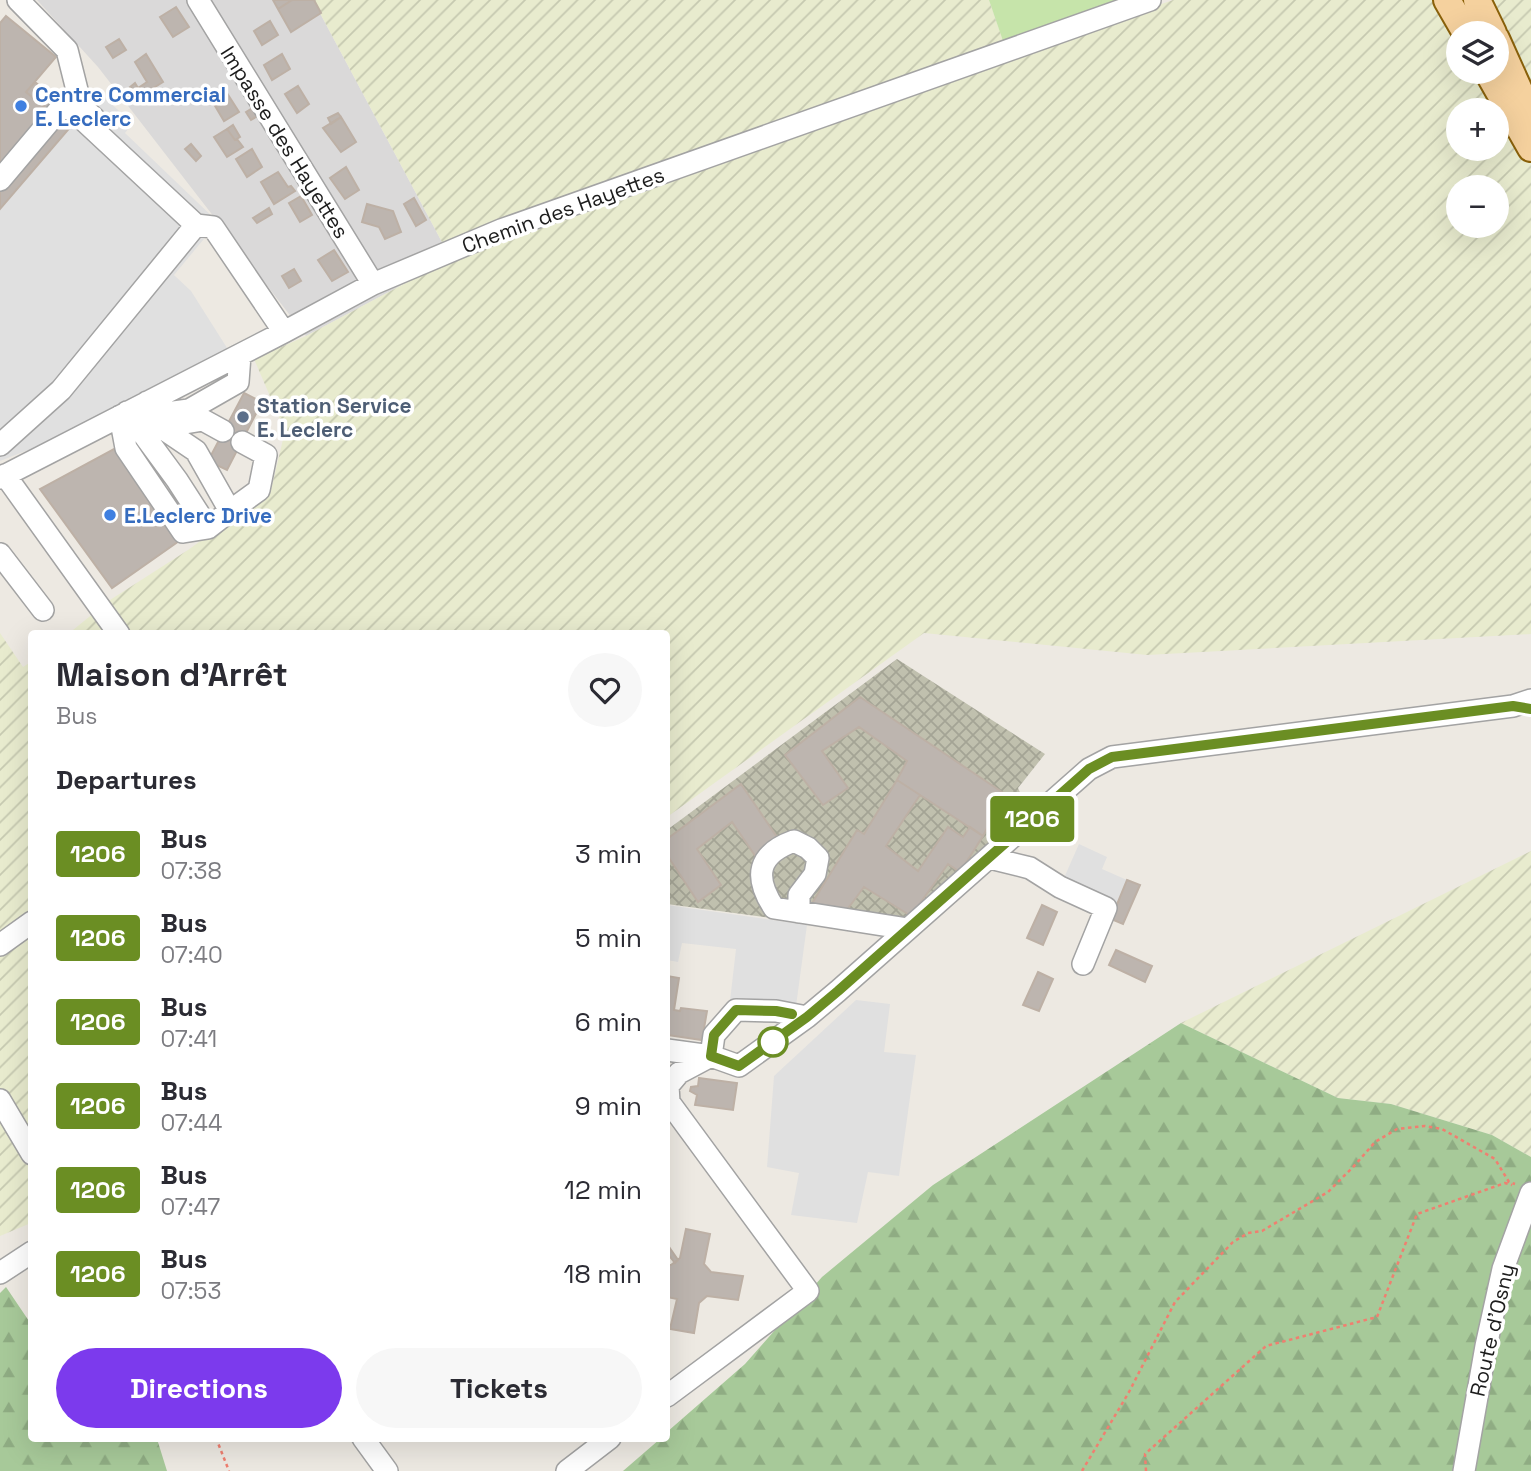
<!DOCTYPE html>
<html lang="en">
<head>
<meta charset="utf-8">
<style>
  body { margin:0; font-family:"Space Grotesk",sans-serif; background:#f7f7f7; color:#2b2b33; height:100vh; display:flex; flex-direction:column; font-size:26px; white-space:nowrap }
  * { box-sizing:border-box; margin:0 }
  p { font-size:23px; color:#7c7c81 }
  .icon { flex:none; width:38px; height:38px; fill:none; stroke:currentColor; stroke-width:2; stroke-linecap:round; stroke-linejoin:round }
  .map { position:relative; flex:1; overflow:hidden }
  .sheet { position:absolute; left:28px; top:630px; width:642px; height:812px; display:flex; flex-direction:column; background:#fff; border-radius:7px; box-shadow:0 7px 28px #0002 }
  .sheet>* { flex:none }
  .badge { padding:0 14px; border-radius:5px; font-size:24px; line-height:46px }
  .controls { position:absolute; left:1446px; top:21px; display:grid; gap:14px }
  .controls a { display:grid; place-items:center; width:63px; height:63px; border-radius:50%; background:#fff; box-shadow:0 7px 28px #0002; font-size:35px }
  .map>.badge { position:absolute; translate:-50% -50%; box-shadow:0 0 0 4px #fff }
  h2 { padding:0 28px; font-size:26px; line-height:63px }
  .round { display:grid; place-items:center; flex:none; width:74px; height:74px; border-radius:37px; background:#f7f7f7 }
  .headline { display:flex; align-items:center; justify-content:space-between; height:119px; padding:0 28px }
  h1 { font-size:33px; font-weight:600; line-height:52px }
  .action { display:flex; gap:14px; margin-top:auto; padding:14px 28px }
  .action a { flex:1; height:80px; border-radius:42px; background:#7c3aed; color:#fff; font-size:28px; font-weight:600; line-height:80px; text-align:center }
  .action a+a { background:#f7f7f7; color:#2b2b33 }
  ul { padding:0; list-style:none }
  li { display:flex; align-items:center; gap:21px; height:84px; padding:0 28px }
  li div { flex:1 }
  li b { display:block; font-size:26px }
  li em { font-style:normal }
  li .badge { min-width:77px; font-weight:700; text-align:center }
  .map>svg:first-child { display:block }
</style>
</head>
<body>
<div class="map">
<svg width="1531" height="1471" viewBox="0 0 1531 1471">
  <defs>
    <pattern id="construction-cross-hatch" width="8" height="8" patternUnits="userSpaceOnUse" patternTransform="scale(1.75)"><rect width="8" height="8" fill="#c0c0ae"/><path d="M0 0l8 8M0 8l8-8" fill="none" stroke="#a4a495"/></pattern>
    <pattern id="farmland-furrows" width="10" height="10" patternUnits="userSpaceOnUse" patternTransform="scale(1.75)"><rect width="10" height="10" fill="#e8ebce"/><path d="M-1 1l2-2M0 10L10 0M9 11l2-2" fill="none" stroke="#c6c9b0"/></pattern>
    <pattern id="forest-firs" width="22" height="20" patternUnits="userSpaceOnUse" patternTransform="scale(1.75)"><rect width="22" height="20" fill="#a7c999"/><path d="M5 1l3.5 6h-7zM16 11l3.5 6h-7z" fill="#8fac83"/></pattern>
  </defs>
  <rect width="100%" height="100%" fill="#ede9e2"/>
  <path fill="#dad9d9" d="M37,0H313L443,244L449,260L306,336L98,67Z"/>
  <path fill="url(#construction-cross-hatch)" d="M897,659L1045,754L1018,788L1029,812L911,916L874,932L667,904V830Z"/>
  <path fill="url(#farmland-furrows)" fill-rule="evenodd" d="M313,0H989L1003,41L443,244Z
    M1173,0H1531V634L1147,655L924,633L667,817V634H68L110,600L188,550L271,490L285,431L254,359L306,336L449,260L691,170ZM1458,33H1496V72H1458ZM1458,110H1496V149H1458ZM1458,187H1496V226H1458Z
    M0,633L23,667L32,661L31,1223L0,1236Z
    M1531,851V1157L1492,1135L1391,1104L1338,1098L1181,1023Z"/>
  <path fill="#c6e4aa" d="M989,0H1124L1003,41Z"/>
  <path fill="url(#forest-firs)" d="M1181,1023L1338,1098L1391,1104L1492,1135L1531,1157V1471H623L660,1439L667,1438V1432L745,1364L822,1277L933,1185Z
    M6,1287L31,1324L32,1438L157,1439L167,1471H0V1293Z"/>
  <path fill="#e0e0e0" d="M94,89L133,123L125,133L218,222L174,275L191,291L229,351L31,451L28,450L0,461V180L65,103Z
    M1079,844L1107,857L1102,869L1127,880L1111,919L1060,887Z
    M667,905L807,925L796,1006L730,1001L736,949L682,943L678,962L667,960Z
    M856,1000L890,1004L884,1052L916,1055L899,1176L868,1172L857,1223L791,1215L799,1173L767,1167L774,1076Z"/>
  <path fill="#bdb5af" stroke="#bdb0a5" stroke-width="2" d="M273,0H292L278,9Z
    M292,0H314L321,13L291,32L278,9Z
    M176,7L189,27L173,37L160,17Z
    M6,16L56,57L26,92L59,119L0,189V23Z
    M270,21L278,35L262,45L254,31Z
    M119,39L126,50L113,58L106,47Z
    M146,54L163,82L139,97L130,87L135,83L138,88L147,82L135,62Z
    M282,54L290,69L272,80L264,65Z
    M35,82L78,118L0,209V189L59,119L26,92Z
    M298,86L309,104L297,113L285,94Z
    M225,90L239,112L224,121L211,99Z
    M256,106L261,114L251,120L246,112Z
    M338,113L341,117L331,124L328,118Z
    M341,117L356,142L341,152L323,128Z
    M233,125L240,137L235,140L227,129Z
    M227,129L235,140L237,139L243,147L227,157L214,137Z
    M191,144L201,156L196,161L185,149Z
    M252,149L262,167L247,177L236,159Z
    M346,167L359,190L345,199L330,178Z
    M278,172L288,187L291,186L295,191L274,204L261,182Z
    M301,196L312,215L300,222L289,203Z
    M414,198L426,220L416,226L404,204Z
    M367,204L393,211L401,232L385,239L379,227L362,222Z
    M269,208L272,214L257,223L253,218Z
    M334,250L348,272L332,281L318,260Z
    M294,269L301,281L289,288L282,276Z
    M244,393L262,402L227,470L208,461Z
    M114,449L179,541L112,588L40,489Z
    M860,697L1005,794L983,836L897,780L907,761L859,727L822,751L848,788L823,805L785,755Z
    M897,780L920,795L886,846L918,871L948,827L963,837L970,827L983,836L960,872L948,864L911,916L864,887L846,911L811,905L857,830L864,834Z
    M741,784L779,840L756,857L732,822L697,849L721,885L698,902L667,855V839Z
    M1127,880L1140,885L1123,924L1111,919Z
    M1042,905L1057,912L1043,945L1027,938Z
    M1116,950L1152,966L1145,982L1109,965Z
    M1038,972L1053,979L1039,1011L1023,1005Z
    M667,976L679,978L674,1010L680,1011L681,1008L707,1011L702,1040L667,1035Z
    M699,1078L737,1083L733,1110L695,1105L697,1095L690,1091L691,1087L698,1086Z
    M686,1229L710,1234L704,1264L711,1272L743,1276L738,1300L707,1296L699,1303L694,1333L670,1329L677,1299L667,1297V1265H671L680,1258Z
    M667,1244L678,1260L675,1263L667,1253Z"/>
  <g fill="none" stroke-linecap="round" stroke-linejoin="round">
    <defs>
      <path id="minor" d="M18,0L67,50L81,106L94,118
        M198,0L373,284
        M0,180L65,103L196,225L213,227L284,332
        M147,402L159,414L189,410L238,382L240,355
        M127,412L177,480L208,528L230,511L196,451L134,409
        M120,416L126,448L183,532L208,528
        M173,425L203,420L223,431
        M0,445L61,390L196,225
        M5,475L119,634
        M0,478L284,332L373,284L501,230L1150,0
        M230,511L259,490L266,455L242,442
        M0,554L43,610
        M990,858L1030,868L1060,887L1106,908L1083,964
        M799,912V895L815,874L818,858L808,848L794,841C758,854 753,876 774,908L908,929
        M0,945L32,922
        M807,1017L776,1011L736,1010L714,1035L711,1056L739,1066L807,1017L838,991L1089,769L1112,757L1513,706L1531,700
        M667,1050L711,1056
        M0,1100L32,1154
        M0,1273L32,1252
        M667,1396L808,1291L669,1102L668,1086L679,1073L711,1056
        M363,1438L387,1471
        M567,1471L610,1438
        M1464,1471L1486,1346L1503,1269L1531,1193"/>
      <path id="major" d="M1447,0L1466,33
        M1477,0L1493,33
        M1496,39L1531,117
        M1488,72L1531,148"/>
    </defs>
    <use href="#minor" stroke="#a3a3a3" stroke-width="24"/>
    <use href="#major" stroke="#8a610a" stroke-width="30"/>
    <path stroke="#f07f70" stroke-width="2.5" stroke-dasharray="3.5 3.5" stroke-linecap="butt" d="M216,1438L229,1471
      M1082,1471L1129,1392L1175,1302L1233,1242L1248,1233L1262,1231L1328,1192L1355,1165L1375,1142L1397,1129L1425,1126L1442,1129L1495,1159L1509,1182L1515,1184
      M1146,1471L1145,1454L1266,1346L1377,1317L1417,1214L1505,1183L1512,1185"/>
    <use href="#minor" stroke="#fff" stroke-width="21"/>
    <use href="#major" stroke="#f5d19e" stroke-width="26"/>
  </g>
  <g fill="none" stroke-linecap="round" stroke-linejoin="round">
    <defs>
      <path id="line" d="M792,1014L776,1011L736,1010L714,1035L711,1056L739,1066L807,1017L838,991L1089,769L1112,757L1513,706L1531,709"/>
    </defs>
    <use href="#line" stroke="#fff" stroke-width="16"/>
    <use href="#line" stroke="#6b8e23" stroke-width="10"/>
  </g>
  <g fill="#3f7fe0" stroke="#fff" stroke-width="2.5">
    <circle cx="21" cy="106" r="7"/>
    <circle cx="110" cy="515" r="7"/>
  </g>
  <circle fill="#5c6f8a" stroke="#fff" stroke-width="2.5" cx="243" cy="417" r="7"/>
  <circle fill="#fff" stroke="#6b8e23" stroke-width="3.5" cx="773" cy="1042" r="14"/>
  <g text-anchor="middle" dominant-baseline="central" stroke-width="7" stroke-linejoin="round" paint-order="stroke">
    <g font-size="21" font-weight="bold" fill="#366cbe" stroke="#fff" text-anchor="start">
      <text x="35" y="94">Centre Commercial<tspan x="35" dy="24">E. Leclerc</tspan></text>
      <text x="124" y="515">E.Leclerc Drive</text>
    </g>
    <g font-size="21" fill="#1c1c1c" stroke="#fff">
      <text transform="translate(285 142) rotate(58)">Impasse des Hayettes</text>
      <text transform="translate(563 210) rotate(-20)">Chemin des Hayettes</text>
      <text transform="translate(1492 1330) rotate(-77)">Route d'Osny</text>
    </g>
    <g font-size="21" font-weight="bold" fill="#4e5e75" stroke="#fff" text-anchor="start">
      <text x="257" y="405">Station Service<tspan x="257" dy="24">E. Leclerc</tspan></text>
    </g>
  </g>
</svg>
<div class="controls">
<a><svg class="icon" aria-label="layers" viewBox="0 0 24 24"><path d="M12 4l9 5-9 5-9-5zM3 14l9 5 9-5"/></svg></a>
<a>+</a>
<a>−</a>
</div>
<b class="badge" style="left:1032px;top:819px;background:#6b8e23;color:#fff">1206</b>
<section class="sheet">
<div class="headline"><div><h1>Maison d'Arrêt</h1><p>Bus</p></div><a class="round"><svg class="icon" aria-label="heart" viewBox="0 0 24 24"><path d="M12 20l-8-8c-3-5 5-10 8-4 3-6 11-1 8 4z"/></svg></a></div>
<h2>Departures</h2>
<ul>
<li><span class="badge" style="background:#6b8e23;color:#fff">1206</span><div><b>Bus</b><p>07:38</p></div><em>3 min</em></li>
<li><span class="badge" style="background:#6b8e23;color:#fff">1206</span><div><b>Bus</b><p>07:40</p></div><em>5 min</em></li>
<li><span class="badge" style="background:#6b8e23;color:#fff">1206</span><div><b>Bus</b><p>07:41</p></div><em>6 min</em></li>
<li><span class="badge" style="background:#6b8e23;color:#fff">1206</span><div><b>Bus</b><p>07:44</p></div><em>9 min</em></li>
<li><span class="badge" style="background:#6b8e23;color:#fff">1206</span><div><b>Bus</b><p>07:47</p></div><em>12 min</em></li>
<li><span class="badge" style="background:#6b8e23;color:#fff">1206</span><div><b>Bus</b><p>07:53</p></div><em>18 min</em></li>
</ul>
<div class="action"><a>Directions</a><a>Tickets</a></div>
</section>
</div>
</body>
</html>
